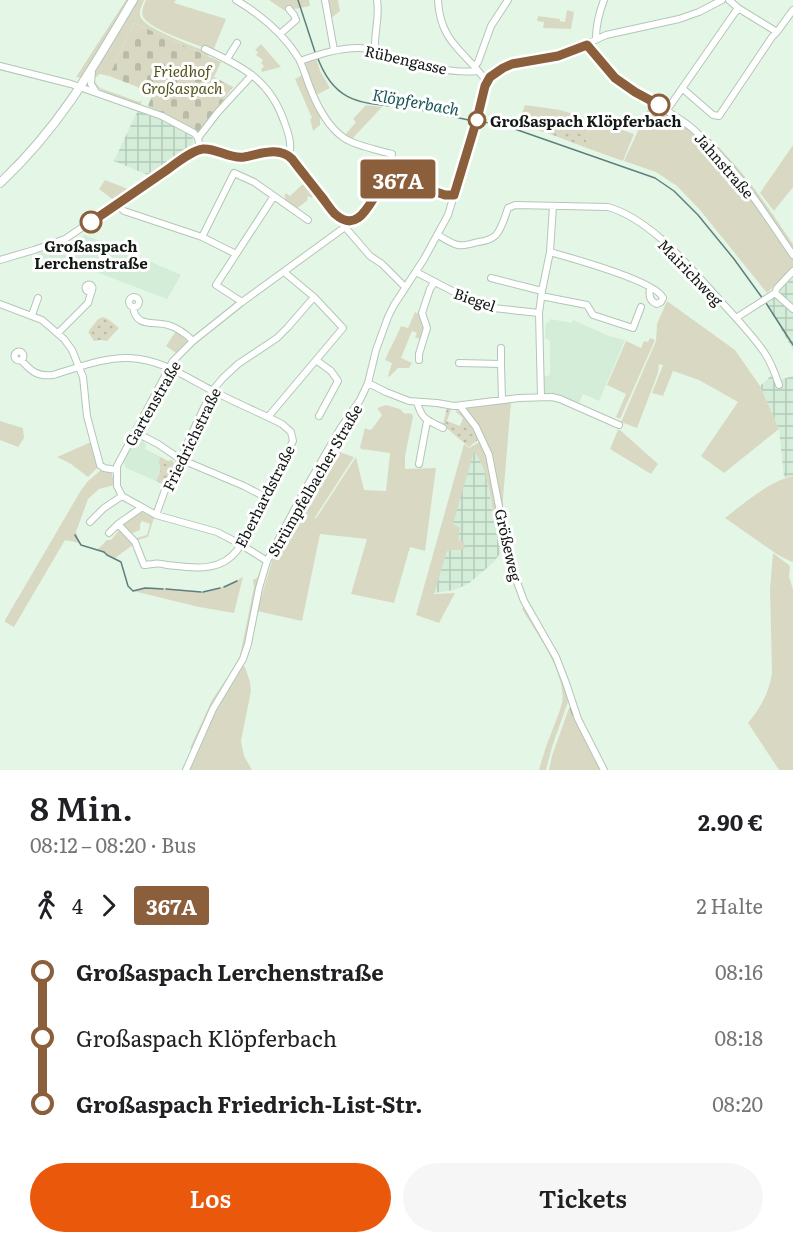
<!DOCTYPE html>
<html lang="de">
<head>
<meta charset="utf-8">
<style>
  body { margin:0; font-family:Literata,serif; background:#f6f6f6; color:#202124; height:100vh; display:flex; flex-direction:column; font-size:22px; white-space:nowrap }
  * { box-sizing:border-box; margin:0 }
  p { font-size:20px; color:#757577 }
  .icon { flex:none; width:33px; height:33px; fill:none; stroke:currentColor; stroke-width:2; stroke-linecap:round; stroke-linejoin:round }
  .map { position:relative; height:770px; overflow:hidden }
  .details { display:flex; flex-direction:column; background:#fff; flex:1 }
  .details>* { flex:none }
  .badge { padding:0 12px; border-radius:4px; font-size:21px; line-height:39px }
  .map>.badge { position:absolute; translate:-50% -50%; box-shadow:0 0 0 3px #fff }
  .legs { display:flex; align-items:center; gap:9px; height:66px; padding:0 30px; font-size:20px }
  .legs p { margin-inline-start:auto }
  .headline { display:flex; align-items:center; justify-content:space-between; height:102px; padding:0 30px }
  h1 { font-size:33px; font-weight:600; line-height:45px }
  .action { display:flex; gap:12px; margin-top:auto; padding:12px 30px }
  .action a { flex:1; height:69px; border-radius:36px; background:#ea580c; color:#fff; font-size:24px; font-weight:600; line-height:69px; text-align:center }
  .action a+a { background:#f6f6f6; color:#202124 }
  ul { padding:0 30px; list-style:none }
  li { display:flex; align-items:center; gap:21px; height:66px; font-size:22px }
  li i { display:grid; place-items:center; width:9px; height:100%; margin:0 8px; background:currentColor }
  li i::after { content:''; width:15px; height:15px; margin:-8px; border:4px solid; border-radius:50%; background:#fff }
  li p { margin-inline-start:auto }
  li:first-child i { background:linear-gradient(#0000 50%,currentColor 0) }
  li:last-child i { background:linear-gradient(currentColor 50%,#0000 0) }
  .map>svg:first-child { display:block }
</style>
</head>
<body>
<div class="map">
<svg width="793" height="770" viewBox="0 0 793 770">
  <defs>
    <pattern id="industrial-grid" width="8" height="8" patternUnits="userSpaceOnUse" patternTransform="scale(1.5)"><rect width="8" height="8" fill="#d3edd8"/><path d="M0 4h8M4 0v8" fill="none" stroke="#b4cab8"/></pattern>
    <pattern id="cemetery-stones" width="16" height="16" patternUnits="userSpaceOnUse" patternTransform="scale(1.5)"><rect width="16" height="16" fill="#d9d9c3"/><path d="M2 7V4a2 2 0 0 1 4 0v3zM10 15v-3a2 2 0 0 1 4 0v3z" fill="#b9baa7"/></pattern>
    <pattern id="park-dots" width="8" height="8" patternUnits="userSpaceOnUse" patternTransform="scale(1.5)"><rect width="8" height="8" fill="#d9d9c3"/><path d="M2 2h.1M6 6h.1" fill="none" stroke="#b9baa7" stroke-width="1.8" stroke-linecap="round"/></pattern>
  </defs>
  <rect width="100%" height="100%" fill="#e4f7e7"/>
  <path fill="#d3edd8" d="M85,235L128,252L181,275L167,299L70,262H67L65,267L38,256L40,253L62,243L71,242Z
    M550,319L572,323L573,320L609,336L625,340L599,401L583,394L579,403L560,395L545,394L542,389V377L550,375V341L545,338L546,322L549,323Z
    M138,436L142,437L146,446L145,449L161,457L158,463L160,464V472L156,481L126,468L123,461L135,438H137Z"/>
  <path fill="url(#industrial-grid)" d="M139,111L162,119L190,134L193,139V147L189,152L153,177L114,161L136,114Z
    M793,277V350L765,301L777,293Z
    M773,374L778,386L783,379L793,376V476L784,477L779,429L760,386Z
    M474,450L482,464L486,476L495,524L502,551L493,563L468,584L454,590L434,593L447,550L455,551L458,540L452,524Z"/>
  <path fill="#d9d9c3" d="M126,0H130L83,78L76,77Z
    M137,0H144C142,5 138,13 141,18C148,30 196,47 210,53L208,56L134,23L109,76L100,74L95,78V82L100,88L139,102L141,101H142L140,105C131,101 97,92 94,84C92,79 95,74 96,69Z
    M146,0H176L174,3L226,19L213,51C198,45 151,30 144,18C140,13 144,5 146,0Z
    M269,0H309L310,6L285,11Z
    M326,0H338L340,11L330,19Z
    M567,10L574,12L571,29L543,28L544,22L537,21L538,16L560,19V21L565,22Z
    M261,44L281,67L262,72L261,70L264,66L261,63L263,60L256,55L258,52L255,50Z
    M316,57L320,71L330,88L314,96L305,64Z
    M304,74L322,117L320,119V125L313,131L310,119L312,118L295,79Z
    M366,105L382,107L352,139H349L344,136L356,122L353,119Z
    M525,105L560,110L550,134L518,124Z
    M650,105L665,113L699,138L735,177L793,259V267L767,293L700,210L677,186L656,172L624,161Z
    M594,120L634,134L623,161L584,147Z
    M701,132C710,137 718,146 725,154C751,181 772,213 793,244V250L767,212Z
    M793,145V187L774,211L760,193Z
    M105,180L133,191L116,202L99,189Z
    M304,183H305L315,195L311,198L309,196L307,198L308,200L295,210L283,201L286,199L284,196L286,193L290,196Z
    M667,301L735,350L760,386L779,429L724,473L701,456L738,402L699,380L673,371L663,396L652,393L663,365L659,364L658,373L637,428L621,422L656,341L657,324Z
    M415,312L421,315L420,318L424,325L422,340L415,337L417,333L412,331L401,358L412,363L409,368H398L389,377L388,376L392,363L385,360C390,348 396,338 401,326L408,328Z
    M176,331L185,337L187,341L185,345L176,353L166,346Z
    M650,338L655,340L620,419L616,417L626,394L607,385L626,341L641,348L644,341L648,342Z
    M511,402L503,498V513L494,474L466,409L467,407Z
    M386,405L400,409L405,414L408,413L412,414L413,417L405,456V469L436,468L425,551L410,547L394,603L351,594L367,539L320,534L302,621L257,611L276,548L333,444L342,453L354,457L314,519L317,517L356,457L364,490L386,491L390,453L361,449L360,447L365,428L369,430L372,429L382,415L377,408Z
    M0,421L23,428L24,438L18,447L0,440Z
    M618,430H620L658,464L651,474L610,449Z
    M481,441L488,456L504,545L502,551C500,542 497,533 495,523C490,498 489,472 474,451L453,524L460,528L458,540L464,542L465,549L447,551L434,594L455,593L439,623L416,615L464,444L469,448Z
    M91,442L99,466L88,477L71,464L57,457Z
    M102,469L111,471L115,485L99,489L88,499L76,532L80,543L65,540L14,627L5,622V620L80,492L87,482Z
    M793,476V561L792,562L778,555L725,518C743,504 771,480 793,476Z
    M142,512L154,518L148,537L138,540L136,538L147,535L150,524L142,521L140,524V530L130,534L122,526L123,523Z
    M116,528H119L134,544L115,558L97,550L107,540H111L119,530Z
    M773,553L790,566L789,577L793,589V770H779L748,723C761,707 769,693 772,673L770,589Z
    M262,569L243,653L193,749L190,748L212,700L229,675L240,656L254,587L253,580L257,578Z
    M243,577L234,613L199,607L133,591L150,587L202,592L223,587Z
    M524,605L554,657L569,699L552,747L546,770H539C542,759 545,749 549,739C553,727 559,715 562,703C567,674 537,634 522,609Z
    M243,666L245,667L250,682L251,691L241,741L244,756L252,770H190L215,710Z
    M571,707L572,709L602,770H549L552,756L569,708Z"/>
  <path fill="url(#cemetery-stones)" d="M134,23L221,62L214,77L233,87L199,132L165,114L148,106L153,93L109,76Z"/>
  <path fill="url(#park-dots)" d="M560,110L594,120L584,147L550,134Z
    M103,317L108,319L119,328L107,341L100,340L94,341L88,332L98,319Z
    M447,408L451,409L447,421L460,426L463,418L456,412V410C470,419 473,425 479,439L469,447L444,426L443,424Z
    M161,457L168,461L172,460L175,464L165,485L156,481L160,472V464L158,463Z"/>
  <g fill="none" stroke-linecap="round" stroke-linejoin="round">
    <path stroke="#5e7f7d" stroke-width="1.5" d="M298,0L315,52
      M317,56C336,109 367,102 415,109C434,112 454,117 474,121
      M479,121L509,127L655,178L674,191L698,215L734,259L763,299
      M766,303L793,345
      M75,535L81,545L104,552L107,555L121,562L128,586L133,591L145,588L163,589
      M501,535L504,546
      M505,555L512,577
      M224,587L237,581
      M166,589L201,592
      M203,592L220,588
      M523,604L544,642
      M571,709L573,715"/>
    <defs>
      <path id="minor" d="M236,0C261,15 284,34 299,59C303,67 306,77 309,85C316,104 327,126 344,138C356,146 378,150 392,154L387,172V182
        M325,0L334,50
        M438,0C440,43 465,51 487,82
        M729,0L738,8L777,32
        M280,34L296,20L294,15L289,9
        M596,38C596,25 599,13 604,0
        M587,45C597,58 607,72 620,82C643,100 671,110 693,129C734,164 763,211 793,255
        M205,49C244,67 271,81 285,124C289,135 292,144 289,156
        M375,50C374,33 380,17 377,0
        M227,59L237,43
        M300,61C320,54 338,48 359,48C372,48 383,54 395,58C421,66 452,74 478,71
        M0,66L71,84L162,116L194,133L198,138L200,149
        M475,66L478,62L491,26L508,0
        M92,71L91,84L96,92
        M683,89L713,115L719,116L772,37L777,32L793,10
        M667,110L738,8
        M198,138L218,112L252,75
        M117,204L124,211L202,237L236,254
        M346,223L345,227L370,256L382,264L405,287
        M438,235C456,246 458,248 478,242C485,241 491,240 496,235C502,228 505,217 508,208L515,205L608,207C650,219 687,264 716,296C732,314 750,332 764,352C771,362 775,373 779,385
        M202,237L234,173L254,182L308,220
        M550,252C571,258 656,281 663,298L661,302L657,304C649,301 649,295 650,288
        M0,260L34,250L65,239L182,160C188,156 195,150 202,149C215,147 226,157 239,157C256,156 277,144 292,159C301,171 311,183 321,196C326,202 330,209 335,214C362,238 372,192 386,182C390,180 394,179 399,179L445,195H454
        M416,272L458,294L493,308L539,313
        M491,278L542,291
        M85.5 288a3.5 3.5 0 1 1 7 0a3.5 3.5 0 1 1-7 0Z
        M775,293L793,309
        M541,296L587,305L593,315L633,328L641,307
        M129 302a5 5 0 1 1 10 0a5 5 0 1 1-10 0Z
        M242,302L216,285L274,196
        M0,304L42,320L64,339L72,350L83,377L87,416L100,465L104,468L116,470
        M133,307C136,328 153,321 168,325C178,328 186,334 193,341
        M32,315L38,298
        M736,318L775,293L777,288L793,271
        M58,333L88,303L92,290
        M14.5 356a4.5 4.5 0 1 1 9 0a4.5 4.5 0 1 1-9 0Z
        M21,360C31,371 37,377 53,375C77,368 104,357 129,358C160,359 184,376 211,390C234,402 258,412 282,424L291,432L293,441L238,549C221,573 193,568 167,565C163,564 157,563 153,564C150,564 147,565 144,565L135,542L118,524
        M316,360L331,371L338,381L319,416
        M419,360V354L427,328L422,313L430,289L434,283
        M459,363L501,364L502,400
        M501,364V348
        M368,383L386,392L409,401L437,403L454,406L519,398L552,397L560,399L619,425
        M541,397L539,313L542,291L550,252L553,206
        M417,402C422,420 427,420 443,428
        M460,406L476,427L489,455L507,548L517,582L524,601L556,657L566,683L578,719L604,770
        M268,417L343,328L314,297L284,272
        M135,432L158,444L180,459L244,486L265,497
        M419,464L427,421
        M156,515L165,490L169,488L191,435L212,391L223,378L238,364L277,338L288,327L314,297
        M90,522L104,508L122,496
        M109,533L118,524L141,508
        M267,561L240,544L217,532L156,515L122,496L117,486V466L173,361L193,341L242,302L345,227
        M186,770L213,709L243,659L248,644L259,588L267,561L306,488L340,429L360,400L368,383L376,350L388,317L394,305L424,259L448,215L471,140L485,86L490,77L503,68L512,64L558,56L572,51L606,35L679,19L699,12L722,0"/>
      <path id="major" d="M0,183C59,128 93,68 133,0"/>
    </defs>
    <use href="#minor" stroke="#b3c6b7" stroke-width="8"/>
    <use href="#major" stroke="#b3c6b7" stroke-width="10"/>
    <use href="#minor" stroke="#fff" stroke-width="6"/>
    <use href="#major" stroke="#fff" stroke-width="8"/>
  </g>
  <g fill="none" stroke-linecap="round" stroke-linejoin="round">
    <defs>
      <path id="line-1" d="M91,222C115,206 139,189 164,172C174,165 192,150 203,149C217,148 229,159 244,157C260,154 279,146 292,159C301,171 311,183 321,196C326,202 330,209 335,214C362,238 372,192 386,182C390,179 394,179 399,179L445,195H454L477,119L485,86L490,77L503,68L512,64L558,56L587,45L615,78L635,92L659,105"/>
    </defs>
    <use href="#line-1" stroke="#fff" stroke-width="14"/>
    <use href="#line-1" stroke="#8b5e3c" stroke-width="9"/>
  </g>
  <g fill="#fff" stroke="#8b5e3c" stroke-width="3">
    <circle cx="659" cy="105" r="10"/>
    <circle cx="477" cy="120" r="8"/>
    <circle cx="91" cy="222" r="10"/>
  </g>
  <g text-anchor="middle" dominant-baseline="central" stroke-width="6" stroke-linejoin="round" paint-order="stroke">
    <g font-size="15" fill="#121813" stroke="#fefefe">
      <text transform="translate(406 59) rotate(13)">Rübengasse</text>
      <text transform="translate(725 165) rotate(49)">Jahnstraße</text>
      <text transform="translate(691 272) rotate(46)">Mairichweg</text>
      <text transform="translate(475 299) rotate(19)">Biegel</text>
      <text transform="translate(152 403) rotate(-60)">Gartenstraße</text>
      <text transform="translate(191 439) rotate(-64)">Friedrichstraße</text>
      <text transform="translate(314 480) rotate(-60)">Strümpfelbacher Straße</text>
      <text transform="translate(264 496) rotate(-63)">Eberhardstraße</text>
      <text transform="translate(509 545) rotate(77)">Größeweg</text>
    </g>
    <g font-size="15" font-style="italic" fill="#555219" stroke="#fefefe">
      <text x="182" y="70">Friedhof<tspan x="182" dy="17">Großaspach</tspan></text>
    </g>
    <g font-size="15" font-weight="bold" fill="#121813" stroke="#fefefe" text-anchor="start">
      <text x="490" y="120">Großaspach Klöpferbach</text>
      <text x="91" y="245" text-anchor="middle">Großaspach<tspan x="91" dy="17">Lerchenstraße</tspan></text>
    </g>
    <g font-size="16" font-style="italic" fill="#175656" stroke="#fefefe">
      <text transform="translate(416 101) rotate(10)">Klöpferbach</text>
    </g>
  </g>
</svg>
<b class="badge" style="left:398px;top:179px;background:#8b5e3c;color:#fff">367A</b>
</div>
<section class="details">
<div class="headline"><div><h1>8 Min.</h1><p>08:12 – 08:20 · Bus</p></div><b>2.90 €</b></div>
<div class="legs"><svg class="icon" aria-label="walk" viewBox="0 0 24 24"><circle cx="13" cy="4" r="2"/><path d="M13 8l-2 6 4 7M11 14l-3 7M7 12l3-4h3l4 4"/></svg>4<svg class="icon" aria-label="forward" viewBox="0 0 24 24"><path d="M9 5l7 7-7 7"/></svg><b class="badge" style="background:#8b5e3c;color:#fff">367A</b><p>2 Halte</p></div>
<ul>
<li><i style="color:#8b5e3c"></i><b>Großaspach Lerchenstraße</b><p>08:16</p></li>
<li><i style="color:#8b5e3c"></i><span>Großaspach Klöpferbach</span><p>08:18</p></li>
<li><i style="color:#8b5e3c"></i><b>Großaspach Friedrich-List-Str.</b><p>08:20</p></li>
</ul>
<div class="action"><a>Los</a><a>Tickets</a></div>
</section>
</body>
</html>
